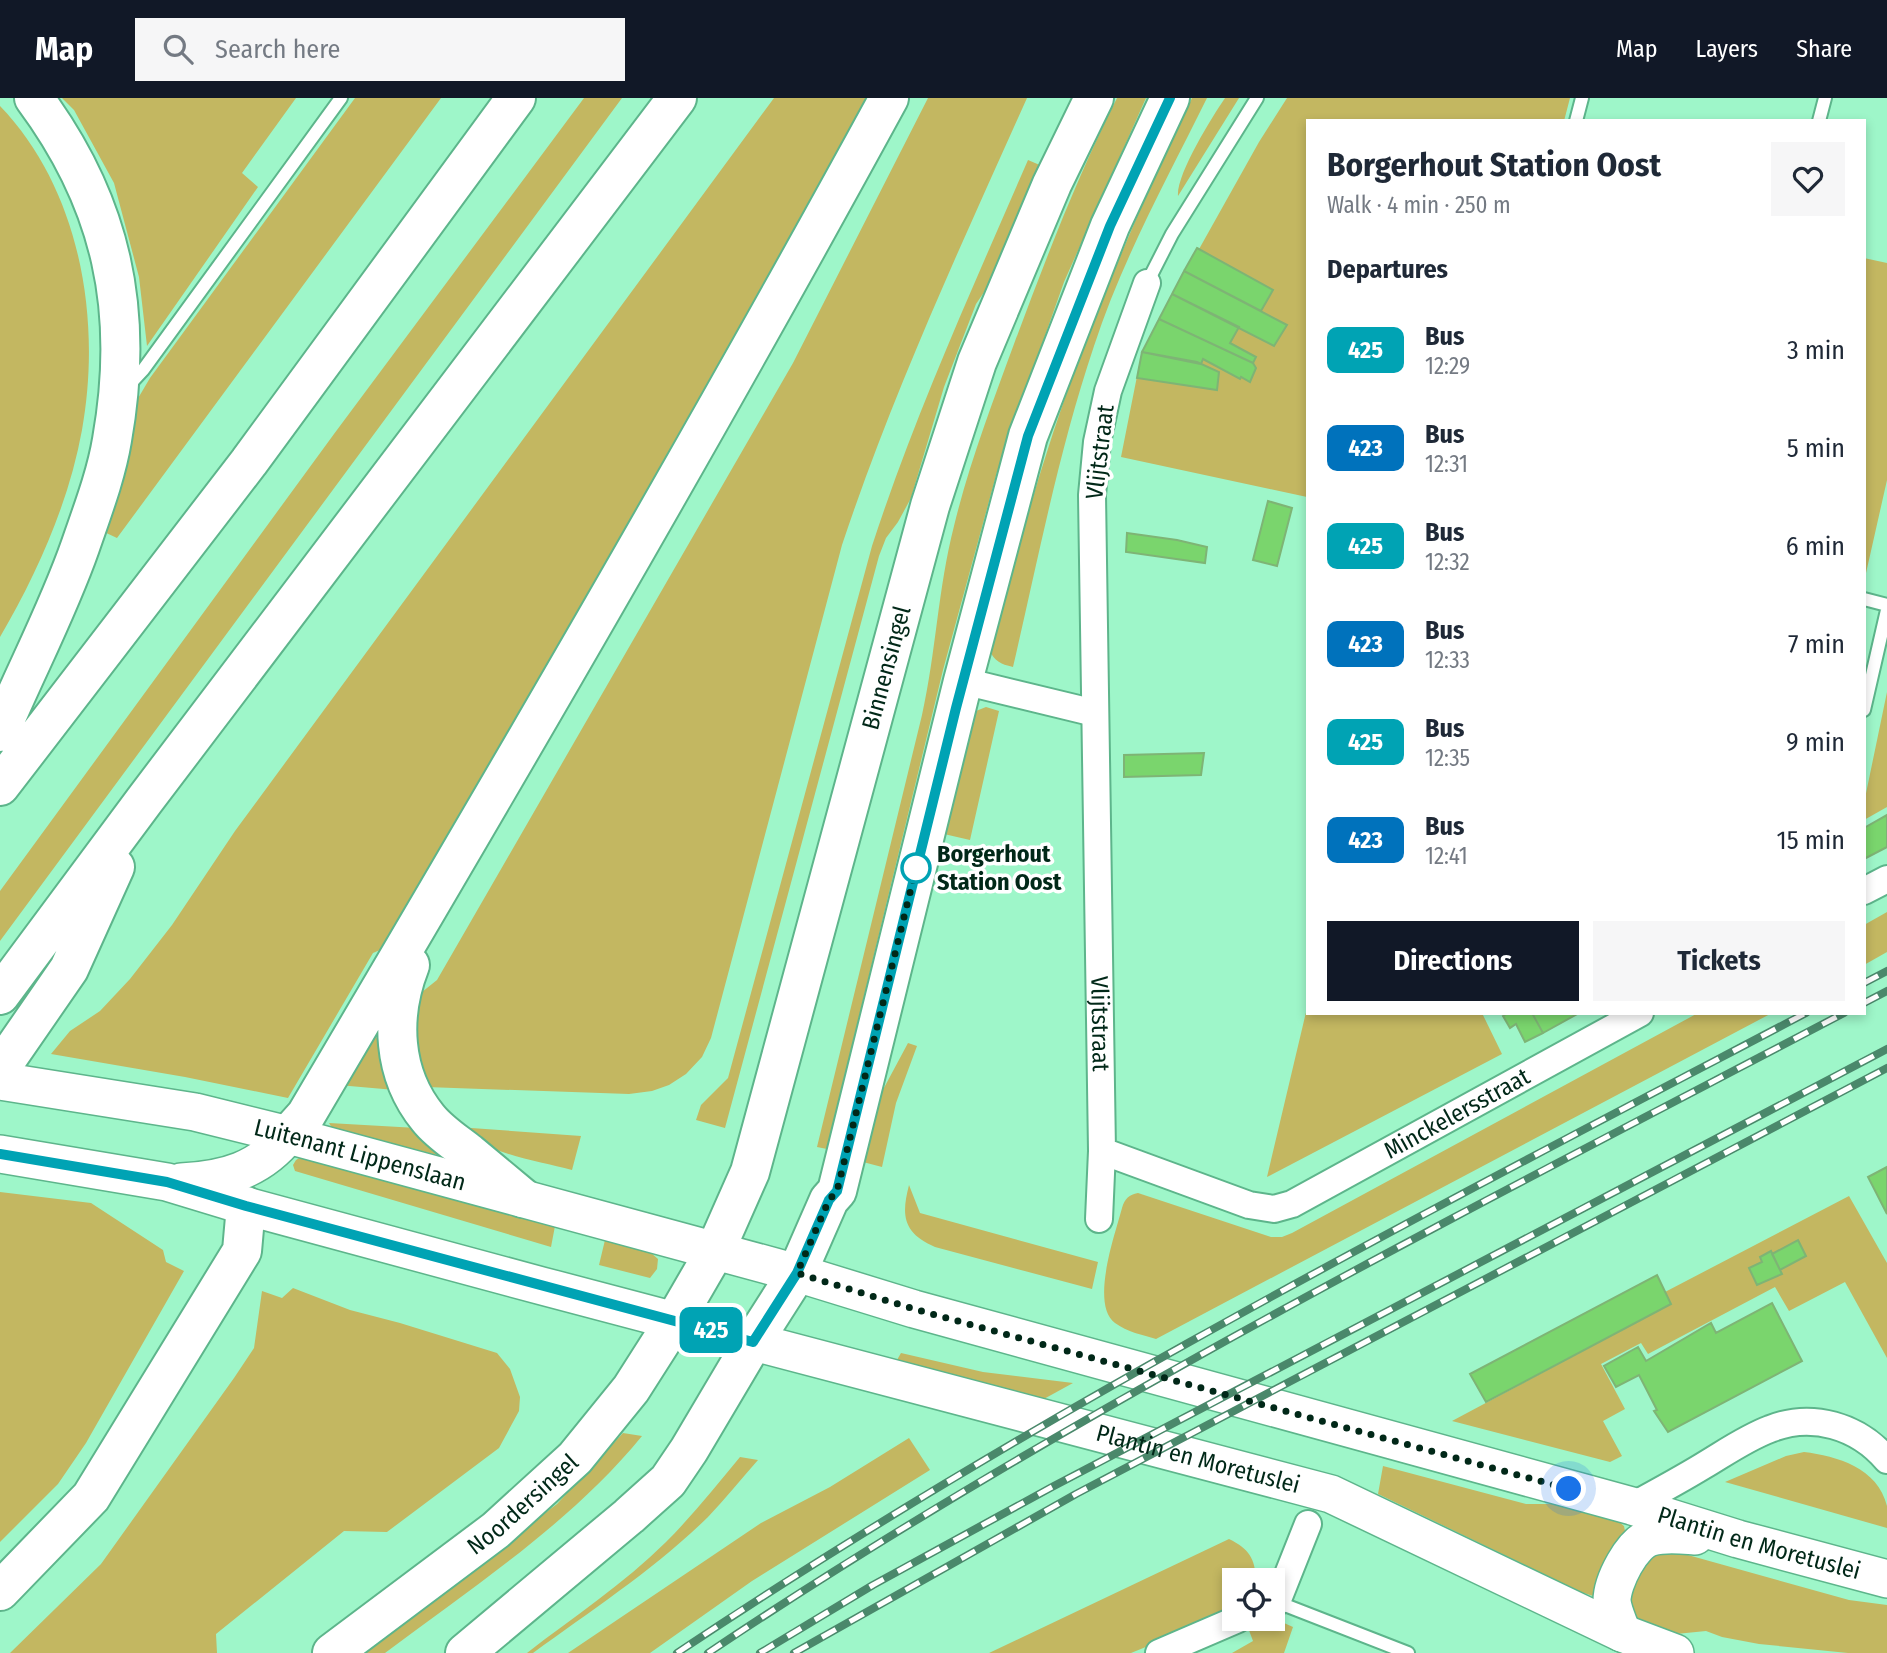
<!DOCTYPE html>
<html lang="en">
<head>
<meta charset="utf-8">
<style>
  body { margin:0; font-family:"Fira Sans Condensed",sans-serif; background:#f6f6f7; color:#1f2937; height:100vh; display:flex; flex-direction:column; font-size:26px; white-space:nowrap }
  * { box-sizing:border-box; margin:0 }
  p { font-size:23px; color:#747a83 }
  .icon { flex:none; width:38px; height:38px; fill:none; stroke:currentColor; stroke-width:2; stroke-linecap:round; stroke-linejoin:round }
  .map { position:relative; flex:1; overflow:hidden }
  .drawer { position:absolute; left:1306px; top:21px; width:560px; height:896px; display:flex; flex-direction:column; background:#fff; border-radius:0px; box-shadow:0 4px 10px #0003 }
  .drawer>* { flex:none }
  .badge { padding:0 14px; border-radius:10px; font-size:24px; line-height:46px }
  .tools { position:absolute; left:1222px; top:1470px; display:grid; gap:14px }
  .tools a { display:grid; place-items:center; width:63px; height:63px; border-radius:0px; background:#fff; box-shadow:0 4px 10px #0003; font-size:35px }
  .you { position:absolute; width:35px; height:35px; margin:-18px; border:5px solid #fff; border-radius:50%; background:#1a73e8; box-shadow:0 0 0 10px #1a73e833 }
  .map>.badge { position:absolute; translate:-50% -50%; box-shadow:0 0 0 4px #fff }
  h2 { padding:0 21px; font-size:26px; line-height:63px }
  .round { display:grid; place-items:center; flex:none; width:74px; height:74px; border-radius:0px; background:#f6f6f7 }
  .headline { display:flex; align-items:center; justify-content:space-between; height:119px; padding:0 21px }
  h1 { font-size:33px; font-weight:700; line-height:52px }
  .primary-button { display:flex; gap:14px; margin-top:auto; padding:14px 21px }
  .primary-button a { flex:1; height:80px; border-radius:0px; background:#111827; color:#fff; font-size:28px; font-weight:700; line-height:80px; text-align:center }
  .primary-button a+a { background:#f6f6f7; color:#1f2937 }
  ul { padding:0; list-style:none }
  li { display:flex; align-items:center; gap:21px; height:98px; padding:0 21px }
  li div { flex:1 }
  li b { display:block; font-size:26px }
  li em { font-style:normal }
  li .badge { min-width:77px; font-weight:700; text-align:center }
  header { display:flex; align-items:center; gap:42px; box-sizing:border-box; height:98px; padding:0 35px; background:#111827; color:#fff }
  header strong { font-size:33px }
  nav { display:flex; gap:38px; margin-inline-start:auto; font-size:24px }
  .search { width:490px; height:63px; background:#f6f6f7; display:flex; align-items:center; gap:18px; box-sizing:border-box; padding:0 24px; border-radius:0px; color:#747a83; font-size:26px }
  .map>svg:first-child { display:block }
</style>
</head>
<body>
<header>
<strong>Map</strong>
<div class="search"><svg class="icon" aria-label="search" viewBox="0 0 24 24"><circle cx="10" cy="10" r="6"/><path d="M15 15l6 6"/></svg>Search here</div>
<nav><a>Map</a><a>Layers</a><a>Share</a></nav>
</header>
<div class="map">
<svg width="1887" height="1555" viewBox="0 0 1887 1555">
  <rect width="100%" height="100%" fill="#9ef6c9"/>
  <path fill="#c3b761" d="M62,0H296L242,75L258,89L147,248L139,179L114,85L74,12Z
    M355,0H441L117,440L102,433L137,302L150,280Z
    M584,0H622L0,843V793L334,336Z
    M774,0H869L389,848L373,855L288,1000L185,979L51,956L70,933L100,913L130,881L172,827L235,733Z
    M928,0H1027C961,147 893,294 842,447L711,940L702,959L686,976L669,987L652,993L629,996L426,989L413,947L417,898L437,882L793,265Z
    M1117,0H1146L1064,184L997,374L943,572L827,1051L817,1049L922,617C936,555 938,490 954,428C969,366 992,306 1014,246C1045,163 1077,79 1117,0Z
    M1192,0H1207C1167,81 1122,162 1094,248C1059,352 1038,461 1013,569C1000,566 995,563 989,552C1017,453 1044,354 1080,258C1114,170 1151,84 1192,0Z
    M1225,0H1239L1178,98C1176,77 1212,19 1225,0Z
    M1287,0H1570L1564,23H1307V399L1121,359L1142,253L1259,44Z
    M0,8C80,91 102,221 82,332C69,404 37,476 0,539Z
    M1028,62L1042,68L995,178L976,206L944,289L911,400L898,424L886,440L879,458L725,1030L696,1022L701,1007L728,980L872,448C915,316 973,189 1028,62Z
    M1864,160L1887,165V382L1864,484Z
    M1887,594V709L1864,722V705Z
    M986,609L999,613L970,742L944,736L972,620L976,613Z
    M1887,814V854L1864,867V827Z
    M1307,910V915H1482L1502,956L1267,1079Z
    M1698,915H1772L1156,1241C1143,1237 1127,1234 1115,1225C1090,1206 1115,1137 1122,1110C1125,1100 1129,1097 1138,1095L1271,1139H1282L1292,1135Z
    M374,932L395,992L338,987Z
    M908,945L917,948L896,1005L882,1069L863,1064L878,1001Z
    M329,1025L417,1030L442,1056L441,1058L332,1030Z
    M457,1029L581,1038L572,1072C535,1062 486,1056 457,1029Z
    M301,1059L555,1128L551,1149L295,1073L293,1067L296,1062Z
    M909,1087L920,1115L1098,1164L1092,1191L935,1149C903,1135 901,1118 909,1087Z
    M0,1094L91,1105L163,1152L166,1164L184,1173L86,1345L58,1386L0,1444Z
    M1849,1098L1887,1165V1260L1845,1184L1789,1213L1775,1189L1648,1256L1641,1245L1601,1266L1625,1311L1603,1323L1622,1358L1610,1364L1452,1323L1671,1206L1665,1194Z
    M605,1142L650,1154L658,1161L657,1171L650,1180L599,1167Z
    M293,1190L350,1212L400,1225L497,1255L510,1271L520,1299L519,1313L499,1350L387,1434L344,1433L216,1536L217,1555H10L101,1466L234,1280L254,1250L262,1193L282,1200Z
    M901,1255L983,1274L1073,1285L1042,1302L897,1262Z
    M623,1335L642,1338C571,1425 474,1488 385,1555H360L557,1406Z
    M909,1340L930,1372L752,1483L650,1555H568L761,1425L830,1389Z
    M1804,1354C1837,1358 1878,1370 1887,1408C1887,1414 1887,1423 1887,1430L1725,1384L1786,1358Z
    M740,1359L758,1362C741,1381 725,1401 708,1419C655,1471 592,1512 533,1555H527C573,1519 624,1486 666,1444C692,1418 716,1388 740,1359Z
    M1383,1368L1526,1406H1565L1618,1423L1624,1428L1625,1433L1600,1496L1593,1498L1581,1494L1378,1396Z
    M1229,1441C1249,1451 1255,1460 1256,1482H1234V1511L1227,1516L1131,1555H989Z
    M1670,1452L1849,1502L1887,1507V1555H1848L1759,1546L1722,1539L1706,1533L1676,1536L1637,1522L1629,1512L1625,1485L1642,1456Z
    M1260,1521H1275L1293,1529L1284,1555H1232L1253,1543L1247,1527Z"/>
  <path fill="#7ad56d" stroke="#7eb475" stroke-width="2" d="M1197,150L1273,192L1261,213L1184,173Z
    M1184,173L1287,227L1274,248L1172,196Z
    M1172,196L1239,229L1230,245L1256,259L1253,265L1159,221Z
    M1159,221L1253,265L1256,270L1250,284L1241,279L1240,281L1203,261L1201,266L1142,254Z
    M1142,254L1197,264L1219,274L1217,292L1137,280Z
    M1268,403L1292,410L1277,468L1253,462Z
    M1127,435L1177,442L1207,449L1205,465L1126,454Z
    M1204,655L1201,677L1124,679V657Z
    M1887,717V749L1864,761V730Z
    M1508,915H1532L1543,935L1525,944L1516,926L1510,930L1503,918Z
    M1532,915H1579L1543,935Z
    M1887,1069V1116L1868,1079Z
    M1798,1142L1806,1158L1780,1172L1772,1156Z
    M1771,1153L1782,1176L1757,1187L1749,1170L1762,1164L1760,1159Z
    M1657,1177L1671,1206L1486,1304L1470,1276Z
    M1772,1205L1802,1263L1668,1334L1654,1313L1657,1312L1639,1277L1616,1289L1604,1268L1638,1249L1646,1263L1711,1225L1716,1235Z"/>
  <g fill="none" stroke-linecap="round" stroke-linejoin="round">
    <defs>
      <path id="lane" d="M1576,23L1582,0
        M1819,23L1825,0
        M1147,185L1172,136L1257,0
        M129,287L143,272L341,0
        M1864,501L1887,507
        M1864,612L1887,512
        M1277,1504L1408,1555"/>
      <g id="street">
        <path id="s1" d="M1147,185L1108,293L1097,344L1092,397L1102,1053L1249,1107L1274,1111L1292,1106L1640,915"/>
        <path d="M963,583L1095,615"/>
        <path d="M1864,793L1887,781"/>
        <path d="M1099,1121L1102,1053"/>
        <path d="M1632,1408C1656,1395 1680,1382 1703,1368C1725,1355 1746,1340 1770,1331C1812,1314 1858,1328 1887,1362"/>
        <path d="M1272,1506L1277,1504L1308,1426"/>
        <path d="M1159,1555L1238,1521"/>
      </g>
      <g id="secondary">
        <path id="s2" d="M0,983L195,1014L288,1037L797,1175L914,1211L1632,1408L1738,1441L1887,1481"/>
        <path id="s3" d="M0,1056L167,1084L246,1108L542,1188L1331,1396L1622,1535L1675,1555"/>
        <path d="M181,1084C225,1082 260,1072 288,1037"/>
        <path d="M1622,1535C1619,1525 1613,1514 1612,1503C1612,1484 1632,1444 1651,1439C1665,1435 1681,1437 1695,1438"/>
      </g>
      <g id="primary">
        <path id="s4" d="M332,1555L496,1432L575,1360L631,1291L675,1222L715,1153L750,1074L930,408L977,264L1052,86L1094,0"/>
        <path d="M465,1555L629,1418L668,1383L689,1352L753,1244L797,1175L829,1102L837,1093L963,583L1028,338L1110,128L1170,0"/>
      </g>
      <path id="highway" d="M0,634C26,572 58,512 80,449C92,414 106,378 112,342C135,213 112,105 34,0
        M0,688L249,364L516,0
        M410,867C390,918 392,976 428,1020C439,1034 455,1044 469,1055C487,1070 505,1085 523,1100
        M0,897L144,703L677,0
        M0,971L69,871L115,769
        M288,1037L306,1017C505,680 702,343 889,0
        M0,1493L91,1399L242,1153L246,1108"/>
    </defs>
    <use href="#lane" stroke="#5db58b" stroke-width="16"/>
    <use href="#street" stroke="#5db58b" stroke-width="30"/>
    <use href="#secondary" stroke="#5db58b" stroke-width="40"/>
    <use href="#primary" stroke="#5db58b" stroke-width="42"/>
    <use href="#highway" stroke="#5db58b" stroke-width="42"/>
    <use href="#lane" stroke="#fff" stroke-width="12"/>
    <use href="#street" stroke="#fff" stroke-width="26"/>
    <use href="#secondary" stroke="#fff" stroke-width="37"/>
    <use href="#primary" stroke="#fff" stroke-width="38"/>
    <use href="#highway" stroke="#fff" stroke-width="38"/>
    <defs>
      <path id="rail" d="M1864,885L1887,873
        M1864,905L1887,893
        M677,1555C1037,1314 1423,1116 1806,915
        M708,1555C1070,1313 1459,1117 1844,915
        M760,1555L873,1487L1052,1389L1887,951
        M794,1555L1076,1396L1887,970"/>
    </defs>
    <use href="#rail" stroke="#4a886b" stroke-width="8"/>
    <use href="#rail" stroke="#fff" stroke-width="5" stroke-dasharray="16" stroke-linecap="butt"/>
  </g>
  <g fill="none" stroke-linecap="round" stroke-linejoin="round">
    <defs>
      <path id="line" d="M0,1056L167,1084L246,1108L753,1244L797,1175L829,1102L837,1093L956,610L1028,338L1110,128L1170,0"/>
    </defs>
    <use href="#line" stroke="#fff" stroke-width="16"/>
    <use href="#line" stroke="#00a3b4" stroke-width="10"/>
    <path stroke="#012818" stroke-width="7" stroke-dasharray="0 12.6" d="M916,770L837,1093L829,1102L797,1175L914,1211L1569,1391"/>
  </g>
  <circle fill="#fff" stroke="#00a3b4" stroke-width="3.5" cx="916" cy="770" r="14"/>
  <g text-anchor="middle" dominant-baseline="central" stroke-width="7" stroke-linejoin="round" paint-order="stroke">
    <g font-size="24" fill="#012818" stroke="#fff">
      <text transform="translate(1100 354) rotate(-83)">Vlijtstraat</text>
      <text stroke="none"><textPath href="#s4" startOffset="1171">Binnensingel</textPath></text>
      <text stroke="none"><textPath href="#s1" startOffset="749">Vlijtstraat</textPath></text>
      <text stroke="none"><textPath href="#s1" startOffset="1265">Minckelersstraat</textPath></text>
      <text stroke="none"><textPath href="#s2" startOffset="368">Luitenant Lippenslaan</textPath></text>
      <text stroke="none"><textPath href="#s3" startOffset="1237">Plantin en Moretuslei</textPath></text>
      <text stroke="none"><textPath href="#s4" startOffset="242">Noordersingel</textPath></text>
      <text stroke="none"><textPath href="#s2" startOffset="1820">Plantin en Moretuslei</textPath></text>
    </g>
    <g font-size="24" font-weight="bold" fill="#012818" stroke="#fff" text-anchor="start">
      <text x="937" y="756">Borgerhout<tspan x="937" dy="28">Station Oost</tspan></text>
    </g>
  </g>
</svg>
<div class="tools">
<a><svg class="icon" aria-label="locate" viewBox="0 0 24 24"><circle cx="12" cy="12" r="6"/><path d="M12 2v4M12 18v4M2 12h4M18 12h4"/></svg></a>
</div>
<div class="you" style="left:1569px;top:1391px"></div>
<b class="badge" style="left:711px;top:1232px;background:#00a3b4;color:#fff">425</b>
<section class="drawer">
<div class="headline"><div><h1>Borgerhout Station Oost</h1><p>Walk · 4 min · 250 m</p></div><a class="round"><svg class="icon" aria-label="heart" viewBox="0 0 24 24"><path d="M12 20l-8-8c-3-5 5-10 8-4 3-6 11-1 8 4z"/></svg></a></div>
<h2>Departures</h2>
<ul>
<li><span class="badge" style="background:#00a3b4;color:#fff">425</span><div><b>Bus</b><p>12:29</p></div><em>3 min</em></li>
<li><span class="badge" style="background:#0072bc;color:#fff">423</span><div><b>Bus</b><p>12:31</p></div><em>5 min</em></li>
<li><span class="badge" style="background:#00a3b4;color:#fff">425</span><div><b>Bus</b><p>12:32</p></div><em>6 min</em></li>
<li><span class="badge" style="background:#0072bc;color:#fff">423</span><div><b>Bus</b><p>12:33</p></div><em>7 min</em></li>
<li><span class="badge" style="background:#00a3b4;color:#fff">425</span><div><b>Bus</b><p>12:35</p></div><em>9 min</em></li>
<li><span class="badge" style="background:#0072bc;color:#fff">423</span><div><b>Bus</b><p>12:41</p></div><em>15 min</em></li>
</ul>
<div class="primary-button"><a>Directions</a><a>Tickets</a></div>
</section>
</div>
</body>
</html>
